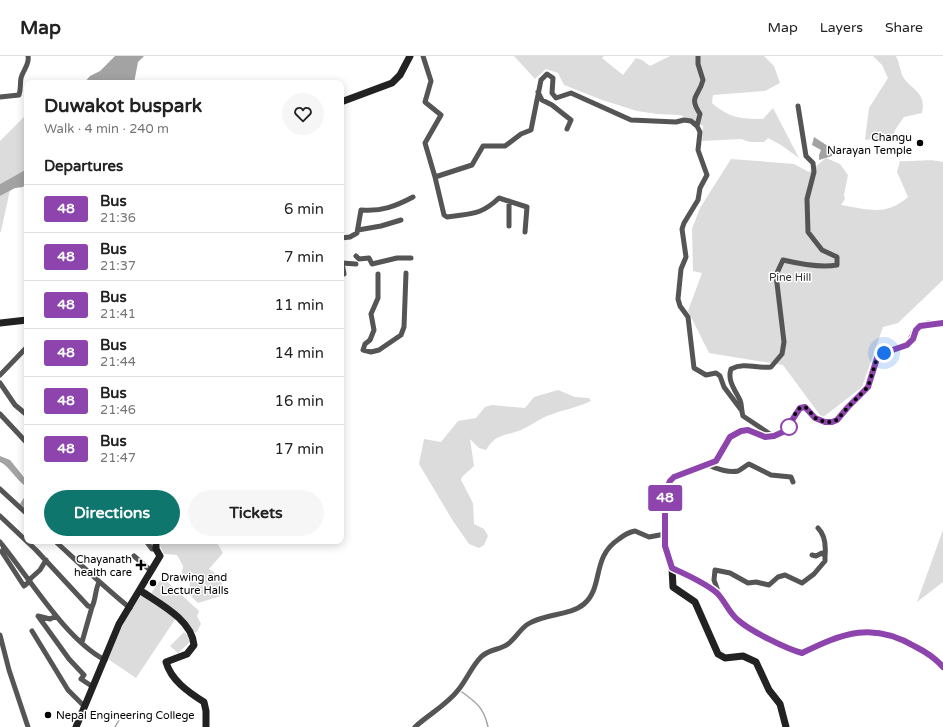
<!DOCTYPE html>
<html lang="en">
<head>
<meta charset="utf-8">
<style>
  body { margin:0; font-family:"Varela Round",sans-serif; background:#f6f6f6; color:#222; height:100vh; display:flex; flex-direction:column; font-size:15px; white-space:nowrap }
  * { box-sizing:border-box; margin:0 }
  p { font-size:13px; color:#767676 }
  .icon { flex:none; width:22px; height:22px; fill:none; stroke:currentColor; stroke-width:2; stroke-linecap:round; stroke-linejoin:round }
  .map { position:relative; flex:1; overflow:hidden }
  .details { position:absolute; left:24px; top:24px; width:320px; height:464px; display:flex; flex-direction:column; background:#fff; border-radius:8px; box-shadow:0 2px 10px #0003 }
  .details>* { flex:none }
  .badge { padding:0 8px; border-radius:3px; font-size:14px; line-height:26px }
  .you { position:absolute; width:20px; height:20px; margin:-10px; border:3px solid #fff; border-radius:50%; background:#1a73e8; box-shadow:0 0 0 6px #1a73e833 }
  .map>.badge { position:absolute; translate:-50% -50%; box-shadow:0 0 0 2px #fff }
  h2 { padding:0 20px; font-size:15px; line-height:36px }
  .round { display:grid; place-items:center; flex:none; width:42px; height:42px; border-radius:21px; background:#f6f6f6 }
  .summary { display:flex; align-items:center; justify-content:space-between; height:68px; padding:0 20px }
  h1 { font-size:19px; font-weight:700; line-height:30px }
  .action { display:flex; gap:8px; margin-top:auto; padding:8px 20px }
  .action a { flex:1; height:46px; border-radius:24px; background:#0f766e; color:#fff; font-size:16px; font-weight:700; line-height:46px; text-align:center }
  .action a+a { background:#f6f6f6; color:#222 }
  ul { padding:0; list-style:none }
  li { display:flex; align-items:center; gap:12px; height:48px; padding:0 20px; border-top:1px solid #e0e0e0 }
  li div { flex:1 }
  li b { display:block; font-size:15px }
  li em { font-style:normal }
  li .badge { min-width:44px; font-weight:700; text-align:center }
  header { display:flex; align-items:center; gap:24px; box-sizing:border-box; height:56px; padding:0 20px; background:#fff; border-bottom:1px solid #e0e0e0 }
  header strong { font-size:19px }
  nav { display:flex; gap:22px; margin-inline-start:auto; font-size:14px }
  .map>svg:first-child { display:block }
</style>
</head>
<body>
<header>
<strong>Map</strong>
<nav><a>Map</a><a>Layers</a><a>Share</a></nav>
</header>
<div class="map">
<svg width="943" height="671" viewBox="0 0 943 671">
  <rect width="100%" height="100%" fill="#fff"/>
  <path fill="#dcdcdc" d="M514,0H604L602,2L623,19L636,2L642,4L650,10L670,0H764L774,10L780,27L765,35L713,39L712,47C729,62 741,63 763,63L773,52L799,102L781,89L768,82L764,86H750L741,83L702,85L703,70L680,59L657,58L637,55L602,44L564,29L558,17L546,13L535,23Z
    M873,0H896C899,6 900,13 902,19C910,34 927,35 922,57L904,61L895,74L893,81L865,84L869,52L888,22L882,9Z
    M27,58V113L0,128V85Z
    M826,102L840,108L848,119L844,139L845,143L841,149C868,153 885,161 908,141L897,116L900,105C914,106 930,102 943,106V224L898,267L883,271L862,331L822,362L783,309L709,297L688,255L702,217L693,215L692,173L700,152L731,103L794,108L809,116Z
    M10,134L1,175L0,177V140Z
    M558,334L575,341L589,342L591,345C576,352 562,354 547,360C539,363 532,369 525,372C508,381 497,375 486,394L479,392L470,383L474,410L462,421L461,424L473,447L474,468L484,473L488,480L484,489L479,492L469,488L453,465L419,408L424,383L441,386L458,365L476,362L485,351L492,349L525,352L534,341Z
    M943,474V526L917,546Z
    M158,485H216L223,497L209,513C220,519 223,527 224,539L198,547L189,538L190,527L182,517L183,510L177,499L164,498Z
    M162,521L199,555L197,560L201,568L196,577L150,539Z
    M142,538L176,562L136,622L108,603L127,559Z
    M184,576L192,584L178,597L170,590Z"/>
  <path fill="#a3a3a3" d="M115,0H144L138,6L134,27H84L90,20L100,15Z
    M814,81L834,94L832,100L819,104V99L821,94L812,89Z
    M27,113V127L23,131L15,132L0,140V128Z
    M0,400L10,404L27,425L26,454L20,448L25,440L24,429C15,422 9,410 0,406Z"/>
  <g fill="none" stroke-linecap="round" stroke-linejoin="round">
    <path stroke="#a3a3a3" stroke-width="1.5" d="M462,636C477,647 484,652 488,671
      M115,671L119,664"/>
    <path stroke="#555" stroke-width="5" d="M423,0L431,25L425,46L441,59L425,87L435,121L444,159L447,161C471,157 480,160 499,142L527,151L525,176
      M538,36L542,44L552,49L571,64L567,73
      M0,41L19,39C21,33 20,28 21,22C23,14 30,8 28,0
      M697,70L700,58C688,40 699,41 703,24L698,8V0
      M435,121L472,109L483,90H505L521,78L531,74L541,24L547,18L553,22L552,37L556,42L571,37L631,64L676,66L684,64L691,65L697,70L700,76L698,94L707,119L700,132L698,144L684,167L682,173L686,201L681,213L678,243L680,250L688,261L694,312L706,319L716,317L720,320L724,331L742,355
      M509,170V145
      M358,174L381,170L401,164
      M341,182L350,181L357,177L361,154C381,156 396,150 413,141
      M356,200L359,203L369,202L372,208L397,202H411
      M344,218L342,207L356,208
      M378,218V242L371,258L374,274L370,284L365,288L363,294L371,296L379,294L401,279L404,271L406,217
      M0,319L27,291
      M0,327L15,349L27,359
      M0,358L27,387
      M773,380L743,360C741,354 742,349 740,344C735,334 727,324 731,313C745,306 757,313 771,311L782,298L784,286L776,219L783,204C800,208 820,212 837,209V201L822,194L808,176L807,143L814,116L813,107L806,100L798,50
      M709,409C716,413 730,417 738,415C742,413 745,410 749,408L771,419L791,421L793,426
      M0,433L27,458
      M0,460L36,494L88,550L92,551C96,543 95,534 99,526
      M818,472C825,479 826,490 825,500
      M55,485C80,508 104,531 130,552
      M146,485L152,493H156
      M0,486C29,521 65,583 105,604
      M4,491L2,496L24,530L30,525
      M134,500L150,514
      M672,512C687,519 704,526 717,537C725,544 729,557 738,564C750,575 787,593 803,597C843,577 873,566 916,591C926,596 936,602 943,611
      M29,524L40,514L46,504
      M719,538L714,524L715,514L730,517L748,527L756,526L769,529L778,521L785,519L802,527L814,518L825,505V500L822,497L816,500L812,499
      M56,560L50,563L38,560L69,603L84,619L81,623L93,631
      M32,575L68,634L84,650
      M0,579L9,614L28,671
      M82,586L92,551
      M415,671C429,658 447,649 459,633C467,623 472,610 481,601C489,593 500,594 508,588C516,582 520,573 528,568C545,557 570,560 584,548C604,531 591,501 619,483C624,479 629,476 635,475L649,481L665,478"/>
    <path stroke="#222" stroke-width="7" d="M341,46L392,27L400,19L410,0
      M0,267L27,264
      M141,535C160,548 192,564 194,589L187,598L166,606C171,624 188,636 204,646L206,655V671
      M76,671L119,568L160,500L156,493V485
      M786,671L780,648L769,634L756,606L743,600L725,602L718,598L695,546L673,531L672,512L665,490V437L670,425L674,421L716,405L730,381L741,375L748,374L765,381L774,380L785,375L800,352H807L815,363L825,366H832L837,364L848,351L868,331L878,299L907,289C912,285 912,281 915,275C919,266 935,268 943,267"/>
  </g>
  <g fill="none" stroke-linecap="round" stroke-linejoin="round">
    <defs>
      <path id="line" d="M943,267L920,270L916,274L913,283L907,289L878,299L868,331L848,351L837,364L832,366H825L815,362L805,351L800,352L785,375L774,380L765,381L748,374L741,375L730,381L716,405L674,421L670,425L665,437V490L672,512C687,519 704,526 717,537C725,545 729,557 738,564C750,575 787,593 802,597C843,577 873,565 916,591C926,596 936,603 943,611"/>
    </defs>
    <use href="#line" stroke="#fff" stroke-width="9"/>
    <use href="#line" stroke="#8e44ad" stroke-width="6"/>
    <path stroke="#000" stroke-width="4" stroke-dasharray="0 7.2" d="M789,371L797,354L802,351L807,352L815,362L825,366H832L837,364L848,351L868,331L878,299L884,297"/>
  </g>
  <g fill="#000" stroke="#fff" stroke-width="1.5">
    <circle cx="920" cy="87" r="4"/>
    <path d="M139 503h4v4h4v4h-4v4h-4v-4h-4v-4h4z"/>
    <circle cx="153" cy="527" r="4"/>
    <circle cx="48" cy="659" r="4"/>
  </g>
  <circle fill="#fff" stroke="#8e44ad" stroke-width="2" cx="789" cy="371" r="8"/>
  <g text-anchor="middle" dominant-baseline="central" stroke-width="3" stroke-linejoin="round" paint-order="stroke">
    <g font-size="11" fill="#000" stroke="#fff" text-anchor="end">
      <text x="912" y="81">Changu<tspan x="912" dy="13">Narayan Temple</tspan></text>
      <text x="132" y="503">Chayanath<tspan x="132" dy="13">health care</tspan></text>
      <text x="161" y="521" text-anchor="start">Drawing and<tspan x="161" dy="13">Lecture Halls</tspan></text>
      <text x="56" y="659" text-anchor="start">Nepal Engineering College</text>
    </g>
    <g font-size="11" fill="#333" stroke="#fff">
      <text x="790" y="221">Pine Hill</text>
    </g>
  </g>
</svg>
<div class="you" style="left:884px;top:297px"></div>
<b class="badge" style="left:665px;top:442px;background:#8e44ad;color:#fff">48</b>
<section class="details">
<div class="summary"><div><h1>Duwakot buspark</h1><p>Walk · 4 min · 240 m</p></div><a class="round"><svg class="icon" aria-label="heart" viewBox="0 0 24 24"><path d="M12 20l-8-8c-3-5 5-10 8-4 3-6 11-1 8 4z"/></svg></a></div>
<h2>Departures</h2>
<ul>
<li><span class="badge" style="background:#8e44ad;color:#fff">48</span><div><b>Bus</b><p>21:36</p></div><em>6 min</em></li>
<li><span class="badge" style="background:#8e44ad;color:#fff">48</span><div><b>Bus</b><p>21:37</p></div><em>7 min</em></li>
<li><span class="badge" style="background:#8e44ad;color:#fff">48</span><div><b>Bus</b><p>21:41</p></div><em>11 min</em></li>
<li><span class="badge" style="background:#8e44ad;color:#fff">48</span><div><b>Bus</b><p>21:44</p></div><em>14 min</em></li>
<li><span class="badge" style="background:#8e44ad;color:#fff">48</span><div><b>Bus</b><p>21:46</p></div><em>16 min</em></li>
<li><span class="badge" style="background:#8e44ad;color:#fff">48</span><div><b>Bus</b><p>21:47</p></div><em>17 min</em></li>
</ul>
<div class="action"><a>Directions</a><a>Tickets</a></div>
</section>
</div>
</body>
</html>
